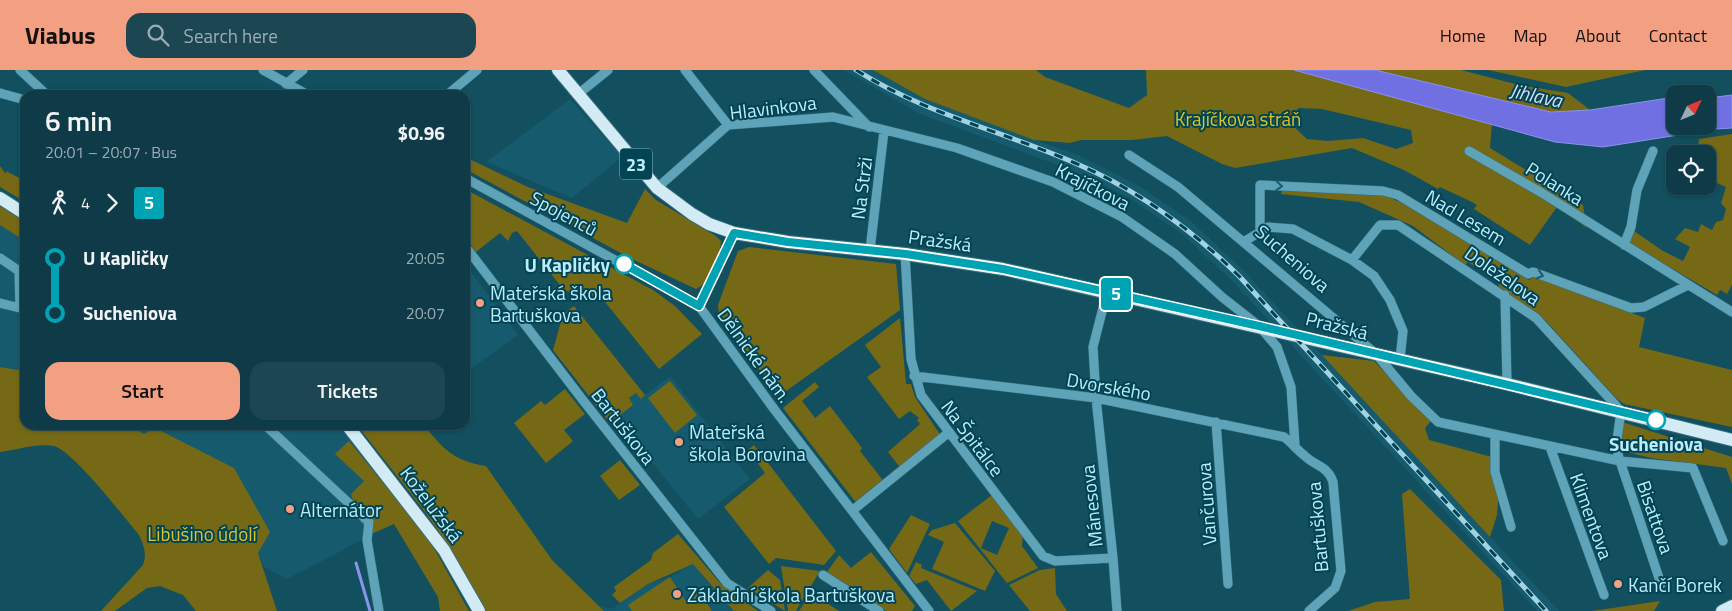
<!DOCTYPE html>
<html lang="en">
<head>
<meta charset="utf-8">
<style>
  body { margin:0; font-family:"Titillium Web",sans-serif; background:#1c4652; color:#f1f3f6; height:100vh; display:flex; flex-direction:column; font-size:19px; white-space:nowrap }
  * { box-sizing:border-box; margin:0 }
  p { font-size:16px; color:#9badb4 }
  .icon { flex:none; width:28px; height:28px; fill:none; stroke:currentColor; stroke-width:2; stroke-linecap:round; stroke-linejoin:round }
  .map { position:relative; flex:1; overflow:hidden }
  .details { position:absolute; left:20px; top:20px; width:450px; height:340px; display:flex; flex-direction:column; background:#0e3b47; border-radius:15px; box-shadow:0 1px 4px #0004,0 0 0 1px #2e5560 }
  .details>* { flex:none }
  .badge { padding:0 10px; border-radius:4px; font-size:18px; line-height:32px }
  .needle { width:32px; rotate:47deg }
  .fabs { position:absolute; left:1666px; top:15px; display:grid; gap:10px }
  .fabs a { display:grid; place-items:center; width:50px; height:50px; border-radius:10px; background:#0e3b47; box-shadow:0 1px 4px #0004,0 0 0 1px #2e5560; font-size:25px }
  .map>.badge { position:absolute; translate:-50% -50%; box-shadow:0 0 0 2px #fff }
  .legs { display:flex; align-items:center; gap:8px; height:55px; padding:0 25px; font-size:16px }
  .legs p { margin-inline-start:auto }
  .summary { display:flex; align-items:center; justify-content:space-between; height:85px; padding:0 25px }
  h1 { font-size:28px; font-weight:600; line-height:38px }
  .button { display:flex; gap:10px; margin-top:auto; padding:10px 25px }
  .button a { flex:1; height:58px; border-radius:15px; background:#f3a082; color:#111; font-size:20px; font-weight:600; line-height:58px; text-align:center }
  .button a+a { background:#1c4652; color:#f1f3f6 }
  ul { padding:0 25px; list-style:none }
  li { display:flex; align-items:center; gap:18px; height:55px; font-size:19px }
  li i { display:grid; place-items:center; width:8px; height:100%; margin:0 6px; background:currentColor }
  li i::after { content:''; width:12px; height:12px; margin:-6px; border:4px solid; border-radius:50%; background:#0e3b47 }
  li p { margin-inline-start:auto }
  li:first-child i { background:linear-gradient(#0000 50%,currentColor 0) }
  li:last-child i { background:linear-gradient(currentColor 50%,#0000 0) }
  header { display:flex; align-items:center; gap:30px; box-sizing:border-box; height:70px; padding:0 25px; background:#f3a082; color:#111 }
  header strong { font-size:24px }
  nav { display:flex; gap:28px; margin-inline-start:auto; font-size:18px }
  .search { width:350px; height:45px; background:#1c4652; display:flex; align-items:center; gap:12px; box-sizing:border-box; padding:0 18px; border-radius:15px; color:#9badb4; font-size:19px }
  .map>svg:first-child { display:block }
</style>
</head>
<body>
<header>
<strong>Viabus</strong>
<div class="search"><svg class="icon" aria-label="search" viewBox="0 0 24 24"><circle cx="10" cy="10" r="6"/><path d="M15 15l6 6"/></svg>Search here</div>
<nav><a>Home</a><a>Map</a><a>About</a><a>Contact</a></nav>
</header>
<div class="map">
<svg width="1732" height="541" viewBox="0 0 1732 541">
  <rect width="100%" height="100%" fill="#124f5f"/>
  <path fill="#165b6d" d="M844,0H873L925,29L1077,85L1139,116L1192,152L1244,201L1559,541H1537L1233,212L1182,164L1131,129L1104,115L1071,100L918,43Z
    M570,29L622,87L572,128L486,92Z
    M0,155L25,171V301L0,297Z
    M468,198L518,265L465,303V201Z
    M670,306L750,409L698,449L616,348L633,335L628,329L636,323L641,328Z
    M128,355H347L416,442L287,509L264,497L258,483L144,364Z
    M693,494L734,541H604L600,536L612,539L648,514L670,507Z"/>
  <path fill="#756916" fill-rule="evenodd" d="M873,0H1036L1045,7L1129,38L1147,25L1146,0H1294L1492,53L1490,78L1583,135L1587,158L1557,137L1530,175L1474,139L1477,135L1472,132L1440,117L1438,119L1404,100L1352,78L1235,98L1222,94L1167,66L1132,70H1081L1070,73L1034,70L925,29ZM1298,38L1322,39L1411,60L1413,73L1396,79L1363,68L1328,71L1307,69L1293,56Z
    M1375,0H1461L1519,15L1568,23L1590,40L1551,42Z
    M1488,0H1645L1566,17Z
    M1732,64V215L1727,224L1720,220L1717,225L1629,173L1634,161L1663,181L1683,191L1690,177L1675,169L1685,158L1698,162L1701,154L1712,160L1716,152L1723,150L1726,139L1721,133L1726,117L1708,109V84H1697L1699,69Z
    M465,87L528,117L627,153L645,119L656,130L716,166L721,171C720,188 712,212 696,219L630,188L465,99Z
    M0,96L6,104V101L25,111V132L0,117Z
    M465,119L653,220L675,236L702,264L659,299L597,222L586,231L578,222L573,224L563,219L517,161L512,163L508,171L500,163L476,182L465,167Z
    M1282,120L1383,125L1403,133L1529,210L1534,207L1645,248L1639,277L1732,300V357L1624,334L1616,328L1545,250L1498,216L1501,213L1468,192L1465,195L1413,156L1359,132L1281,124Z
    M0,126L25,141V171L0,155Z
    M749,177L896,194L900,240L779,326L719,245L718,235L738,181Z
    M574,236L645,325L641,329L636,323L629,328L633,335L610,353L553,280L563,244Z
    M900,248L906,314H911L915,327L939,363V368L902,400L888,382L920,354L917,350L919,348L910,341L899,349L867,307L881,297L865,275Z
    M1322,285L1374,291L1431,351L1425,358L1429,370L1492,387L1500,408L1497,445L1490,467Z
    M0,297L25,301V355H128L144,364L155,358L234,398L270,462L258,483L277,541H196L183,525L160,516L147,518L115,541H101L143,495C147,483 144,476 139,465C124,447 73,381 54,376C37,373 16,380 0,382Z
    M670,311L697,345L675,363L648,328Z
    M815,312L819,317L802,331L815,348L830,336L862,378L860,381L885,413L858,432L854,430L783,338Z
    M565,319L585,344L564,360L573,371L546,393L514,353L541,331L545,335Z
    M1622,352L1732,387V414L1726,398L1651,388L1615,379Z
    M357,355H424C443,379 454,391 486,396L552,490L604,541H486L449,476L422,438Z
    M349,371L429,469L469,541H440L438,527L394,454L371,464L359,450L351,424L364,411L335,384Z
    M754,375L836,481L824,495L776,488L769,494L724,437L765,403L748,380Z
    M620,390L640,415L619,430L600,406Z
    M1410,419L1501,510L1504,541H1348L1375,532L1410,529L1402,424Z
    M992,425L1023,464L1022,476L1038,498L1007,513L958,451ZM992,451L1009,458L997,485L981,478Z
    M911,445L930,454L907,503L889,479Z
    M955,453L995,501L985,521L932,499L944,472L928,465L932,460Z
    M678,464L721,514L758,541H734L693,494L648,514L620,533L612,525L616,521L614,517L651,490L653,483Z
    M871,482L915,536L912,541H886L827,502L839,485L851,498Z
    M916,492L922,495L921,498L977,521L951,541L927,510L916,514L909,506Z
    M781,496L820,501L796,541H788Z
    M1055,498L1056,524L1067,541H1030L1009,515L1040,500Z
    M768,500L780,510L785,541L748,518Z
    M670,507L685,530L699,521L712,541H632L628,535Z
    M811,523L839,541H799Z
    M1660,531L1654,541H1592Z"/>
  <path fill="#7170e2" stroke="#8895ea" d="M1294,0H1375L1551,42L1590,40L1675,27V56H1708V28L1732,25V58L1716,59L1603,77L1555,72Z"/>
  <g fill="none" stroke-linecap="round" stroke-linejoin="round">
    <path stroke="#8895ea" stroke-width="3" d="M356,493L370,541"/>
    <defs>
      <path id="minor" d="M20,0L47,25
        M263,0L308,25
        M685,0L728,55
        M814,0L869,57
        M286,14L303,0
        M0,23L25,30
        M447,25L477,0
        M577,25L608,0
        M1469,81L1542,123L1732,242
        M1129,85L1178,117L1376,284L1411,326L1438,352L1620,391L1693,398L1723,471
        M465,108L699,236L774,339L929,541
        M657,118L728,55L833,47L957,78L1053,112L1122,147L1175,184L1222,227L1259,256L1277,277L1291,317L1295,375
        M1260,162V115L1383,121L1398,125L1528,204L1533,202L1631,238L1644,237L1688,215
        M1245,171L1268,157L1293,159L1352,190L1374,206L1390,230L1403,261L1400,289
        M1624,175L1631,157L1637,120L1653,81
        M465,176L582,329L727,513L771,541
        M870,180L884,61
        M905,184L911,289L921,325L1043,486L1055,491L1113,488
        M0,188L19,201L20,238
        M1352,190L1380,155H1398L1536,248L1621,341
        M1107,222L1093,277L1096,328L1113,488L1117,541
        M1505,225L1507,314
        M0,233L24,239
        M699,236L734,163
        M914,306L1096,328L1284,367C1292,373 1297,380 1305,386C1315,396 1328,396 1333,412L1341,501L1335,518L1309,541
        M1621,341L1616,377L1620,391L1661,514
        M1216,352L1228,514
        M265,355L369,452L367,470L379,541
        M1495,365V402L1511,457
        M1550,377L1604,525
        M853,440L948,363
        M823,505L879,541"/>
      <path id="major" d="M558,0L657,118L692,144L709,154L734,163L788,172L905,184L1003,199L1507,314L1732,370
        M0,128L25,144
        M347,355L444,480L479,541
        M1722,541L1732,536"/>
    </defs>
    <use href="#minor" stroke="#346e7e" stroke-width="10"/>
    <use href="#major" stroke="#346e7e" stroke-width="14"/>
    <use href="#minor" stroke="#5fa3b8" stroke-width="9"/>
    <use href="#major" stroke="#d3ebf4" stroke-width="12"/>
    <defs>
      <path id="rail" d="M856,0C925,44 1002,61 1075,93C1138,120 1190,158 1239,206L1546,541"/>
    </defs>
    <use href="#rail" stroke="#a1d3e3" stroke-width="5"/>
    <use href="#rail" stroke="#014454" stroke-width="3" stroke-dasharray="9" stroke-linecap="butt"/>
  </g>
  <defs><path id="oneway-chevron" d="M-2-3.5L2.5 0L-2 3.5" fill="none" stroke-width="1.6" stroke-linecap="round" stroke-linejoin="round" transform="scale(1.25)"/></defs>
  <g stroke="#185c6d">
    <use href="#oneway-chevron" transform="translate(1279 116) rotate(3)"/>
    <use href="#oneway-chevron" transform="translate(1540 205) rotate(17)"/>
  </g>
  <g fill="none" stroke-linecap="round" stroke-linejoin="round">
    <defs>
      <path id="line-1" d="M624,194L699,236L734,163L788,172L906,184L1003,199L1259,256L1656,350"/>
    </defs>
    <use href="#line-1" stroke="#fff" stroke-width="11"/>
    <use href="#line-1" stroke="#00a3b4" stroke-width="8"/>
  </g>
  <g fill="#fff" stroke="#00a3b4" stroke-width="2.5">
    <circle cx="624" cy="194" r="9"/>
    <circle cx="1656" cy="350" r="9"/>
  </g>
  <g fill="#f3a082" stroke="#014454" stroke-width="2">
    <circle cx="480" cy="233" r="5"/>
    <circle cx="679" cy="372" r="5"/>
    <circle cx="290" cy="439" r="5"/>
    <circle cx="1618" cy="514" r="5"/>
    <circle cx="677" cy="524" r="5"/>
  </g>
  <g text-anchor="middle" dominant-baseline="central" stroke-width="4" stroke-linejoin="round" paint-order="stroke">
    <rect fill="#014454" stroke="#84baca" stroke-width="1" x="620" y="78.5" width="32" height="31" rx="4"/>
    <g font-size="18" font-weight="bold" fill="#bcecfc">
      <text x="636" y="94">23</text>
    </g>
    <g font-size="19" fill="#bcecfc" stroke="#014454">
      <text transform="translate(773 37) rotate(-7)">Hlavinkova</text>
      <text transform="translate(1555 113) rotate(32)">Polanka</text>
      <text transform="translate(1093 116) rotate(27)">Krajíčkova</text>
      <text transform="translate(861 118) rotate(-83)">Na Strži</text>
      <text transform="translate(564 143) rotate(28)">Spojenců</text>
      <text transform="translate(1466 147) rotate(31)">Nad Lesem</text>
      <text transform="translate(940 170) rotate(8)">Pražská</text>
      <text transform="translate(1293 188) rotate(41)">Sucheniova</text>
      <text transform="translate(1503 205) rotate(35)">Doleželova</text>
      <text transform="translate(1337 255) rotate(14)">Pražská</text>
      <text transform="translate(755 285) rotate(54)">Dělnické nám.</text>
      <text transform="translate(1109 316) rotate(10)">Dvorského</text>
      <text transform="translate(624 356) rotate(52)">Bartuškova</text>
      <text transform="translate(973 368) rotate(53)">Na Špitálce</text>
      <text transform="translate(432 434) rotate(53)">Koželužská</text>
      <text transform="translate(1206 434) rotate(-94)">Vančurova</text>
      <text transform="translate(1091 436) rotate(-96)">Mánesova</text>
      <text transform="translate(1592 446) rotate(70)">Klimentova</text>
      <text transform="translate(1656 447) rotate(71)">Bisattova</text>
      <text transform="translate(1317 457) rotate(-95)">Bartuškova</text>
    </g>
    <g font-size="19" fill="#d9c32b" stroke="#014454">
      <text x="1238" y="48">Krajíčkova stráň</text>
      <text x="202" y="463">Libušino údolí</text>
    </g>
    <g font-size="19" font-weight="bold" fill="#bcecfc" stroke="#014454" text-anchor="end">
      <text x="610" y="194">U Kapličky</text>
      <text x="1656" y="373" text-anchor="middle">Sucheniova</text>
    </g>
    <g font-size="19" fill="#bcecfc" stroke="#014454" text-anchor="start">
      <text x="490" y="222">Mateřská škola<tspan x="490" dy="22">Bartuškova</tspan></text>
      <text x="689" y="361">Mateřská<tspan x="689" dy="22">škola Borovina</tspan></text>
      <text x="300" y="439">Alternátor</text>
      <text x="1628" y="514">Kančí Borek</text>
      <text x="687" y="524">Základní škola Bartuškova</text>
    </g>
    <g font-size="20" font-style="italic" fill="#daddfa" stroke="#014454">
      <text transform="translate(1536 25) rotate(12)">Jihlava</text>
    </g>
  </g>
</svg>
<div class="fabs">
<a><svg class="needle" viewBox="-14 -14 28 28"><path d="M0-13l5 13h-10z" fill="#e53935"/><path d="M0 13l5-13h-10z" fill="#9badb4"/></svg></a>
<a><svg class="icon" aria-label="locate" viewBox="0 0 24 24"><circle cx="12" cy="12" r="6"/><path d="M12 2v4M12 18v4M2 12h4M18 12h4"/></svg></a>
</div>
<b class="badge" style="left:1116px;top:224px;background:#00a3b4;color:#fff">5</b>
<section class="details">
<div class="summary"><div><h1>6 min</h1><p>20:01 – 20:07 · Bus</p></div><b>$0.96</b></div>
<div class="legs"><svg class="icon" aria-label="walk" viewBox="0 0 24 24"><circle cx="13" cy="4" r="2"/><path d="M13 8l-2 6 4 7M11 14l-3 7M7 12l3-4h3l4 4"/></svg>4<svg class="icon" aria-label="forward" viewBox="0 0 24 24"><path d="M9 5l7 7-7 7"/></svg><b class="badge" style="background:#00a3b4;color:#fff">5</b></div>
<ul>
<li><i style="color:#00a3b4"></i><b>U Kapličky</b><p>20:05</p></li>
<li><i style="color:#00a3b4"></i><b>Sucheniova</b><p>20:07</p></li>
</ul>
<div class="button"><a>Start</a><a>Tickets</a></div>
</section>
</div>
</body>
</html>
